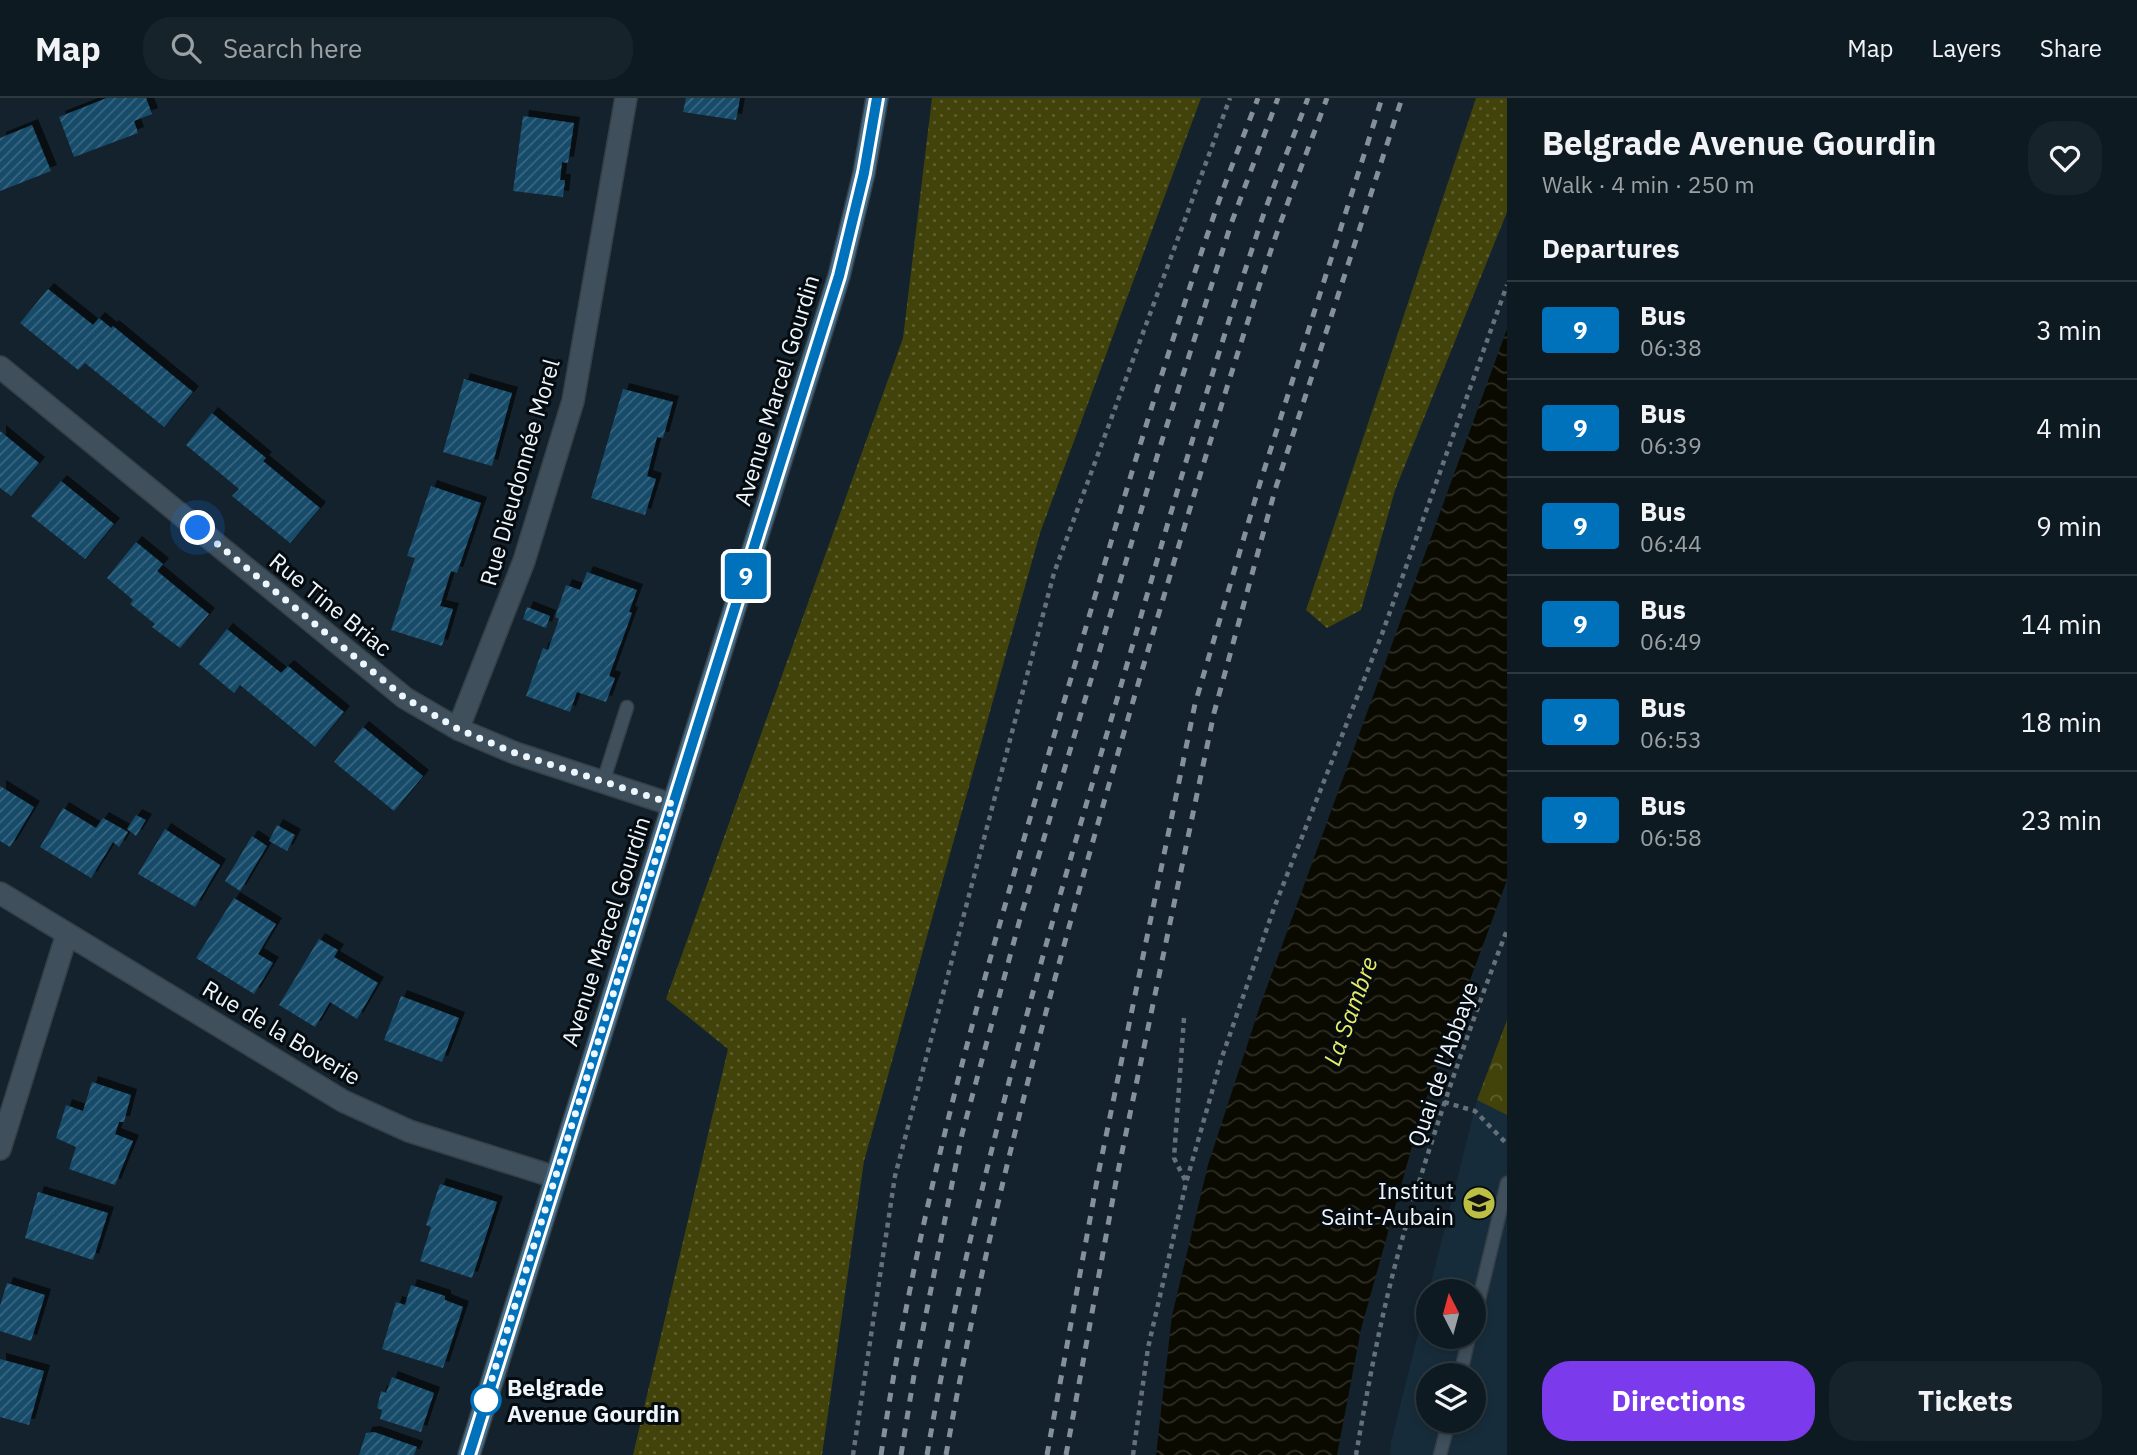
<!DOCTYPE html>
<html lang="en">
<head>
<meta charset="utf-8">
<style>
  body { margin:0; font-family:"IBM Plex Sans",sans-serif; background:#17232a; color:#f1f3f6; height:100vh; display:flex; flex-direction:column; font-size:26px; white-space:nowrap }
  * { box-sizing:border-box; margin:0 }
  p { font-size:23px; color:#9ba1a5 }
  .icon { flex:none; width:38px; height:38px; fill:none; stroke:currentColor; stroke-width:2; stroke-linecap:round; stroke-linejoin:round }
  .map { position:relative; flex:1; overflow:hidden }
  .drawer { display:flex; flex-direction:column; background:#0e1a21; width:630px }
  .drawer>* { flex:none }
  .badge { padding:0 14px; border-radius:5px; font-size:24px; line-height:46px }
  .needle { width:46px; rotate:354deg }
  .buttons { position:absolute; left:1416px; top:1181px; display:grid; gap:14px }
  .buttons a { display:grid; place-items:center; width:70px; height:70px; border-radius:50%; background:#0e1a21; box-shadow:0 4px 10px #0003,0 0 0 2px #2e383f; font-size:35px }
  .you { position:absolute; width:35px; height:35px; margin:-18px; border:5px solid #fff; border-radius:50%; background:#1a73e8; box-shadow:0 0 0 10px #1a73e833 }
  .map>.badge { position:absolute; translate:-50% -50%; box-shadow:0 0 0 4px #fff }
  h2 { padding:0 35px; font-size:26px; line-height:63px }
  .round { display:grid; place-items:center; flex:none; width:74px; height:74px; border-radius:28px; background:#17232a }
  .headline { display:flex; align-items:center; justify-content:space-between; height:119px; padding:0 35px }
  h1 { font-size:33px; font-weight:700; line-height:52px }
  .action { display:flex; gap:14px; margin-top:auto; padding:14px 35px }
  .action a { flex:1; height:80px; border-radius:28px; background:#7c3aed; color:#fff; font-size:28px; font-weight:700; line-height:80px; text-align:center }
  .action a+a { background:#17232a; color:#f1f3f6 }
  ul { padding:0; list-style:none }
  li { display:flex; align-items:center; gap:21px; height:98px; padding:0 35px; border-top:2px solid #2e383f }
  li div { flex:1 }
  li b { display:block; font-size:26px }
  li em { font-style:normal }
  li .badge { min-width:77px; font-weight:700; text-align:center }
  header { display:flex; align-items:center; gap:42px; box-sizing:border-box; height:98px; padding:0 35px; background:#0e1a21; border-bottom:2px solid #2e383f }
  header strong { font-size:33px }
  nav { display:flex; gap:38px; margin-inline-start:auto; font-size:24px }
  .search { width:490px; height:63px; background:#17232a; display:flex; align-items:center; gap:18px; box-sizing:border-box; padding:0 24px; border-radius:28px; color:#9ba1a5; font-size:26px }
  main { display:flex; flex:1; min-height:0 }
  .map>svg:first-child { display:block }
</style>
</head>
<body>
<header>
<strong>Map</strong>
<div class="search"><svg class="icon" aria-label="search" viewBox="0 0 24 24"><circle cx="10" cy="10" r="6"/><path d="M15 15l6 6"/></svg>Search here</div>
<nav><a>Map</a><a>Layers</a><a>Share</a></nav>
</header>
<main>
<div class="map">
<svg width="1507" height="1357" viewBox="0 0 1507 1357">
  <defs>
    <pattern id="grass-dots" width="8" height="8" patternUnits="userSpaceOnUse" patternTransform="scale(1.75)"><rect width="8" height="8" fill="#42430b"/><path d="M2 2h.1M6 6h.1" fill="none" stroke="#5e5f2f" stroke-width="1.8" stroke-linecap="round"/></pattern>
    <pattern id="forest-crowns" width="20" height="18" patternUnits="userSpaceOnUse" patternTransform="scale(1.75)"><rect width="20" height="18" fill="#42430b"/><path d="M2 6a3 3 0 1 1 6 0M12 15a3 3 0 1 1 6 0" fill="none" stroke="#5e5f2f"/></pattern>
    <pattern id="water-waves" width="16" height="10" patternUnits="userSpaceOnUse" patternTransform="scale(1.75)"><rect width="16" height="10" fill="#0a0a00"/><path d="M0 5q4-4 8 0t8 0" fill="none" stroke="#2e2e26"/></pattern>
    <pattern id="building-hatch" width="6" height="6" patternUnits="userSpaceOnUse" patternTransform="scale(1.75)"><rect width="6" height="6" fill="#184b6a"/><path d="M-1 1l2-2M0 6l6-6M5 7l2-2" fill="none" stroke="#3a6680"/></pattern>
    <filter id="shadow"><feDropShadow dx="6" dy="-6" stdDeviation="0" flood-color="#0009"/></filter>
  </defs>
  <rect width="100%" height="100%" fill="#13222c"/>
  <path fill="#172c3a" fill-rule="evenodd" d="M1477,1002L1507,1017V1357H1390L1391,1344L1428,1196V1239H1474V1194L1429,1193ZM1428,1278H1474V1323H1428Z"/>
  <path fill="url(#grass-dots)" d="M932,0H1201L1040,435L864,1063L822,1357H633L728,951L666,901L903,240Z
    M1476,0H1507V114L1395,392L1361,512L1327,530L1306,512Z"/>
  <path fill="url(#forest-crowns)" d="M1507,922V1017L1477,1002Z"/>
  <path fill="url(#water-waves)" d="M1507,231V782L1423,1009L1361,1231L1337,1357H1156L1172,1218L1208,1067L1260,908Z"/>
  <path fill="url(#building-hatch)" filter="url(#shadow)" d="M107,0H146L152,16L134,23L138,35L74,59L59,19Z
    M686,0H740L736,22L683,14Z
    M523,18L574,25L568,65L562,64L560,82H565L563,99L513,93Z
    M32,27L51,73L0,93V40Z
    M48,191L93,227L99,220L111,230L113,228L193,294L164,329L85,265L78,272L20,225Z
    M464,281L512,295L492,368L443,354Z
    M623,291L673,304L663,340L657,339L647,378L656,381L645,417L591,400Z
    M212,315L266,360L263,363L320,410L290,445L232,398L239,391L186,347Z
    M0,333L39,365L11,398L0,390Z
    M61,383L114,426L85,461L31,418Z
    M431,388L481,405L457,475L451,473L440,508L453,511L442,548L391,532L415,460L407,458Z
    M136,444L163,466L157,473L209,516L180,550L152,529L155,526L130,506L133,502L107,480Z
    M587,474L637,492L629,514L632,515L609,578L615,580L606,604L577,594L570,614L526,598L543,550L548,552L559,521L555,519L566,487L580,492Z
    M527,509L550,518L546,530L523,521Z
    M227,531L281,575L288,568L344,614L315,649L240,587L234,595L199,566Z
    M363,629L423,678L394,713L334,664Z
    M0,688L34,709L10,749L0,743Z
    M63,710L96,730L103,720L128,734L119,749L113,744L91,780L40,749Z
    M136,717L146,722L136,738L127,731Z
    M277,727L295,737L287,753L269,743Z
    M165,731L220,767L195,809L138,776Z
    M252,738L267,748L240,793L225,783Z
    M234,800L276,826L258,856L273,865L254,896L196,860Z
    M319,841L338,852L334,859L378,885L357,921L330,904L315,929L279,907Z
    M401,898L459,920L442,964L384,942Z
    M92,984L131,997L124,1024H119L115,1036L133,1043L115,1087L69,1071L76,1049L56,1040L66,1007L83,1013Z
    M440,1086L497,1104L472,1180L420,1163L431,1129L426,1127Z
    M38,1094L108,1115L93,1162L25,1140Z
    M7,1185L45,1197L31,1243L0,1233V1208Z
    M411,1187L445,1198V1202L463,1209L443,1270L382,1251L396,1204L405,1207Z
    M0,1261L44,1273L29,1327L0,1319Z
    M392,1279L434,1295L421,1334L380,1321L382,1312L377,1310L381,1293L386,1295Z
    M374,1334L417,1349L414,1357H359L366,1335Z"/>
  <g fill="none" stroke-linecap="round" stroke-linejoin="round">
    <defs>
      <path id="lane" d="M603,684L627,609
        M1474,1222L1507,1085
        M1460,1278L1469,1239
        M1440,1357L1449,1323"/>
      <path id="street" d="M0,269L405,600L458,631L515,655L673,707
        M458,631L524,463L573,303L626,0
        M0,795L343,1003L409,1033L555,1079
        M0,1051L67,836"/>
      <path id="secondary" d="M469,1357L839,178L864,75L877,0"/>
    </defs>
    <use href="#lane" stroke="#353f47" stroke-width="15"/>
    <use href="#street" stroke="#353f47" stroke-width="24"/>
    <use href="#secondary" stroke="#353f47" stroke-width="24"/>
    <path stroke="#64717a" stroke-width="4.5" stroke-dasharray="5 5" stroke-linecap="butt" d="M1184,920L1174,1060L1186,1084
      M1444,1004L1475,1013L1507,1046
      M853,1357L895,1078L1054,475L1230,0
      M1133,1357L1148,1250L1186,1085L1221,962L1274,810L1382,536L1507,187
      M1356,1357C1368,1288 1381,1217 1400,1149C1430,1042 1467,936 1507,832"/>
    <use href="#lane" stroke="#3f4f5b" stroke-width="12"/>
    <use href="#street" stroke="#3f4f5b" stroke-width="21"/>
    <use href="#secondary" stroke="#436d88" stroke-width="21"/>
    <path stroke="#85919a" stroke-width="5" stroke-dasharray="9 9" stroke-linecap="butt" d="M881,1357C918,1104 989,859 1061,614C1109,451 1156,287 1211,126C1225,84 1242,42 1258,0
      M901,1357L915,1271L962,1036L1020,821L1159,352L1231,126L1278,0
      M927,1357C970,1105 1041,860 1113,615C1159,456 1204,296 1256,139C1271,92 1291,46 1308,0
      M946,1357C988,1117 1053,882 1120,648C1169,480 1218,312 1273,146C1290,97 1309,49 1327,0
      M1047,1357L1098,1077L1195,606L1260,385L1382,0
      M1066,1357L1117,1078L1214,615L1275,392L1402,0"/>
  </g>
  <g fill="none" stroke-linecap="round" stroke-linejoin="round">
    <defs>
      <path id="line" d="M469,1357L839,178L864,75L877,0"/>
    </defs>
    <use href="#line" stroke="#fff" stroke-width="16"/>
    <use href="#line" stroke="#0072bc" stroke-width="10"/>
    <path stroke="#edf6fd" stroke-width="7" stroke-dasharray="0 12.6" d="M198,430L405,600L458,631L515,655L673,706L484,1306L486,1302"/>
  </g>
  <defs>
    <symbol id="school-disc" viewBox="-11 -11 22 22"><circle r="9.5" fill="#bcbf44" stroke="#050b0f"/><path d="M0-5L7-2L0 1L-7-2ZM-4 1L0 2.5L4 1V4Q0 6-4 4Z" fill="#111"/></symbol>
  </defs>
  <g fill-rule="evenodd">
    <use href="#school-disc" x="1460" y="1086" width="38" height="38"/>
  </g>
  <circle fill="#fff" stroke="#0072bc" stroke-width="3.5" cx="486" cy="1302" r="14"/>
  <g text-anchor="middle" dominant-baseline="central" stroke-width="6" stroke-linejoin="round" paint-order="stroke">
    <g font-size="23" fill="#edf6fd" stroke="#050b0f">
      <text transform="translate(776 292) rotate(-73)">Avenue Marcel Gourdin</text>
      <text transform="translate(519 374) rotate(-74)">Rue Dieudonnée Morel</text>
      <text transform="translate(331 506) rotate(39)">Rue Tine Briac</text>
      <text transform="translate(605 833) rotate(-72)">Avenue Marcel Gourdin</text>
      <text transform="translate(282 934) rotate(31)">Rue de la Boverie</text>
      <text transform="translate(1442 966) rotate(-71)">Quai de l'Abbaye</text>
    </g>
    <g font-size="23" fill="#edf6fd" stroke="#050b0f" text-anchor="end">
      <text x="1454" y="1092">Institut<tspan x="1454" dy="26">Saint-Aubain</tspan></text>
    </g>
    <g font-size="23" font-weight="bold" fill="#edf6fd" stroke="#050b0f" text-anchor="start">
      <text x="507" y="1289">Belgrade<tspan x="507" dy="26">Avenue Gourdin</tspan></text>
    </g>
    <g font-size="24" font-style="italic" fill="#e8ed68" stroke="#050b0f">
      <text transform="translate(1350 913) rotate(-70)">La Sambre</text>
    </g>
  </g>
</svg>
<div class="buttons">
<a><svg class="needle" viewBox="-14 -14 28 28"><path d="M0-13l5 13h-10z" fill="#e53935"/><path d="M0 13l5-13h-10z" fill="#9ba1a5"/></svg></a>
<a><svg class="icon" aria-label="layers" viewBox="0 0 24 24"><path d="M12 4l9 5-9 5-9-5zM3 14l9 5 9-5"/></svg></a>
</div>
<div class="you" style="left:198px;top:430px"></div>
<b class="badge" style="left:746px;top:478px;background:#0072bc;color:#fff">9</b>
</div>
<section class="drawer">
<div class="headline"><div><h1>Belgrade Avenue Gourdin</h1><p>Walk · 4 min · 250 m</p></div><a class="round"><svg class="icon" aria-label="heart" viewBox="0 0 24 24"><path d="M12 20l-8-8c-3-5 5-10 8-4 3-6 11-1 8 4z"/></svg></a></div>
<h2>Departures</h2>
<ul>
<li><span class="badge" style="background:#0072bc;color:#fff">9</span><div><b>Bus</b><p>06:38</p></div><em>3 min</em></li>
<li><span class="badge" style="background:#0072bc;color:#fff">9</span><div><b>Bus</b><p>06:39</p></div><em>4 min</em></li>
<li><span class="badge" style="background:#0072bc;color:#fff">9</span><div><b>Bus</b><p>06:44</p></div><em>9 min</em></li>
<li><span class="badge" style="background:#0072bc;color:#fff">9</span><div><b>Bus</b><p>06:49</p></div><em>14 min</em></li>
<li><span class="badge" style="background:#0072bc;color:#fff">9</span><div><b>Bus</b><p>06:53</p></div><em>18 min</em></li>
<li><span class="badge" style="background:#0072bc;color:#fff">9</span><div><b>Bus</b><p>06:58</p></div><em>23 min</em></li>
</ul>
<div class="action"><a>Directions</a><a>Tickets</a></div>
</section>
</main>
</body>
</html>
